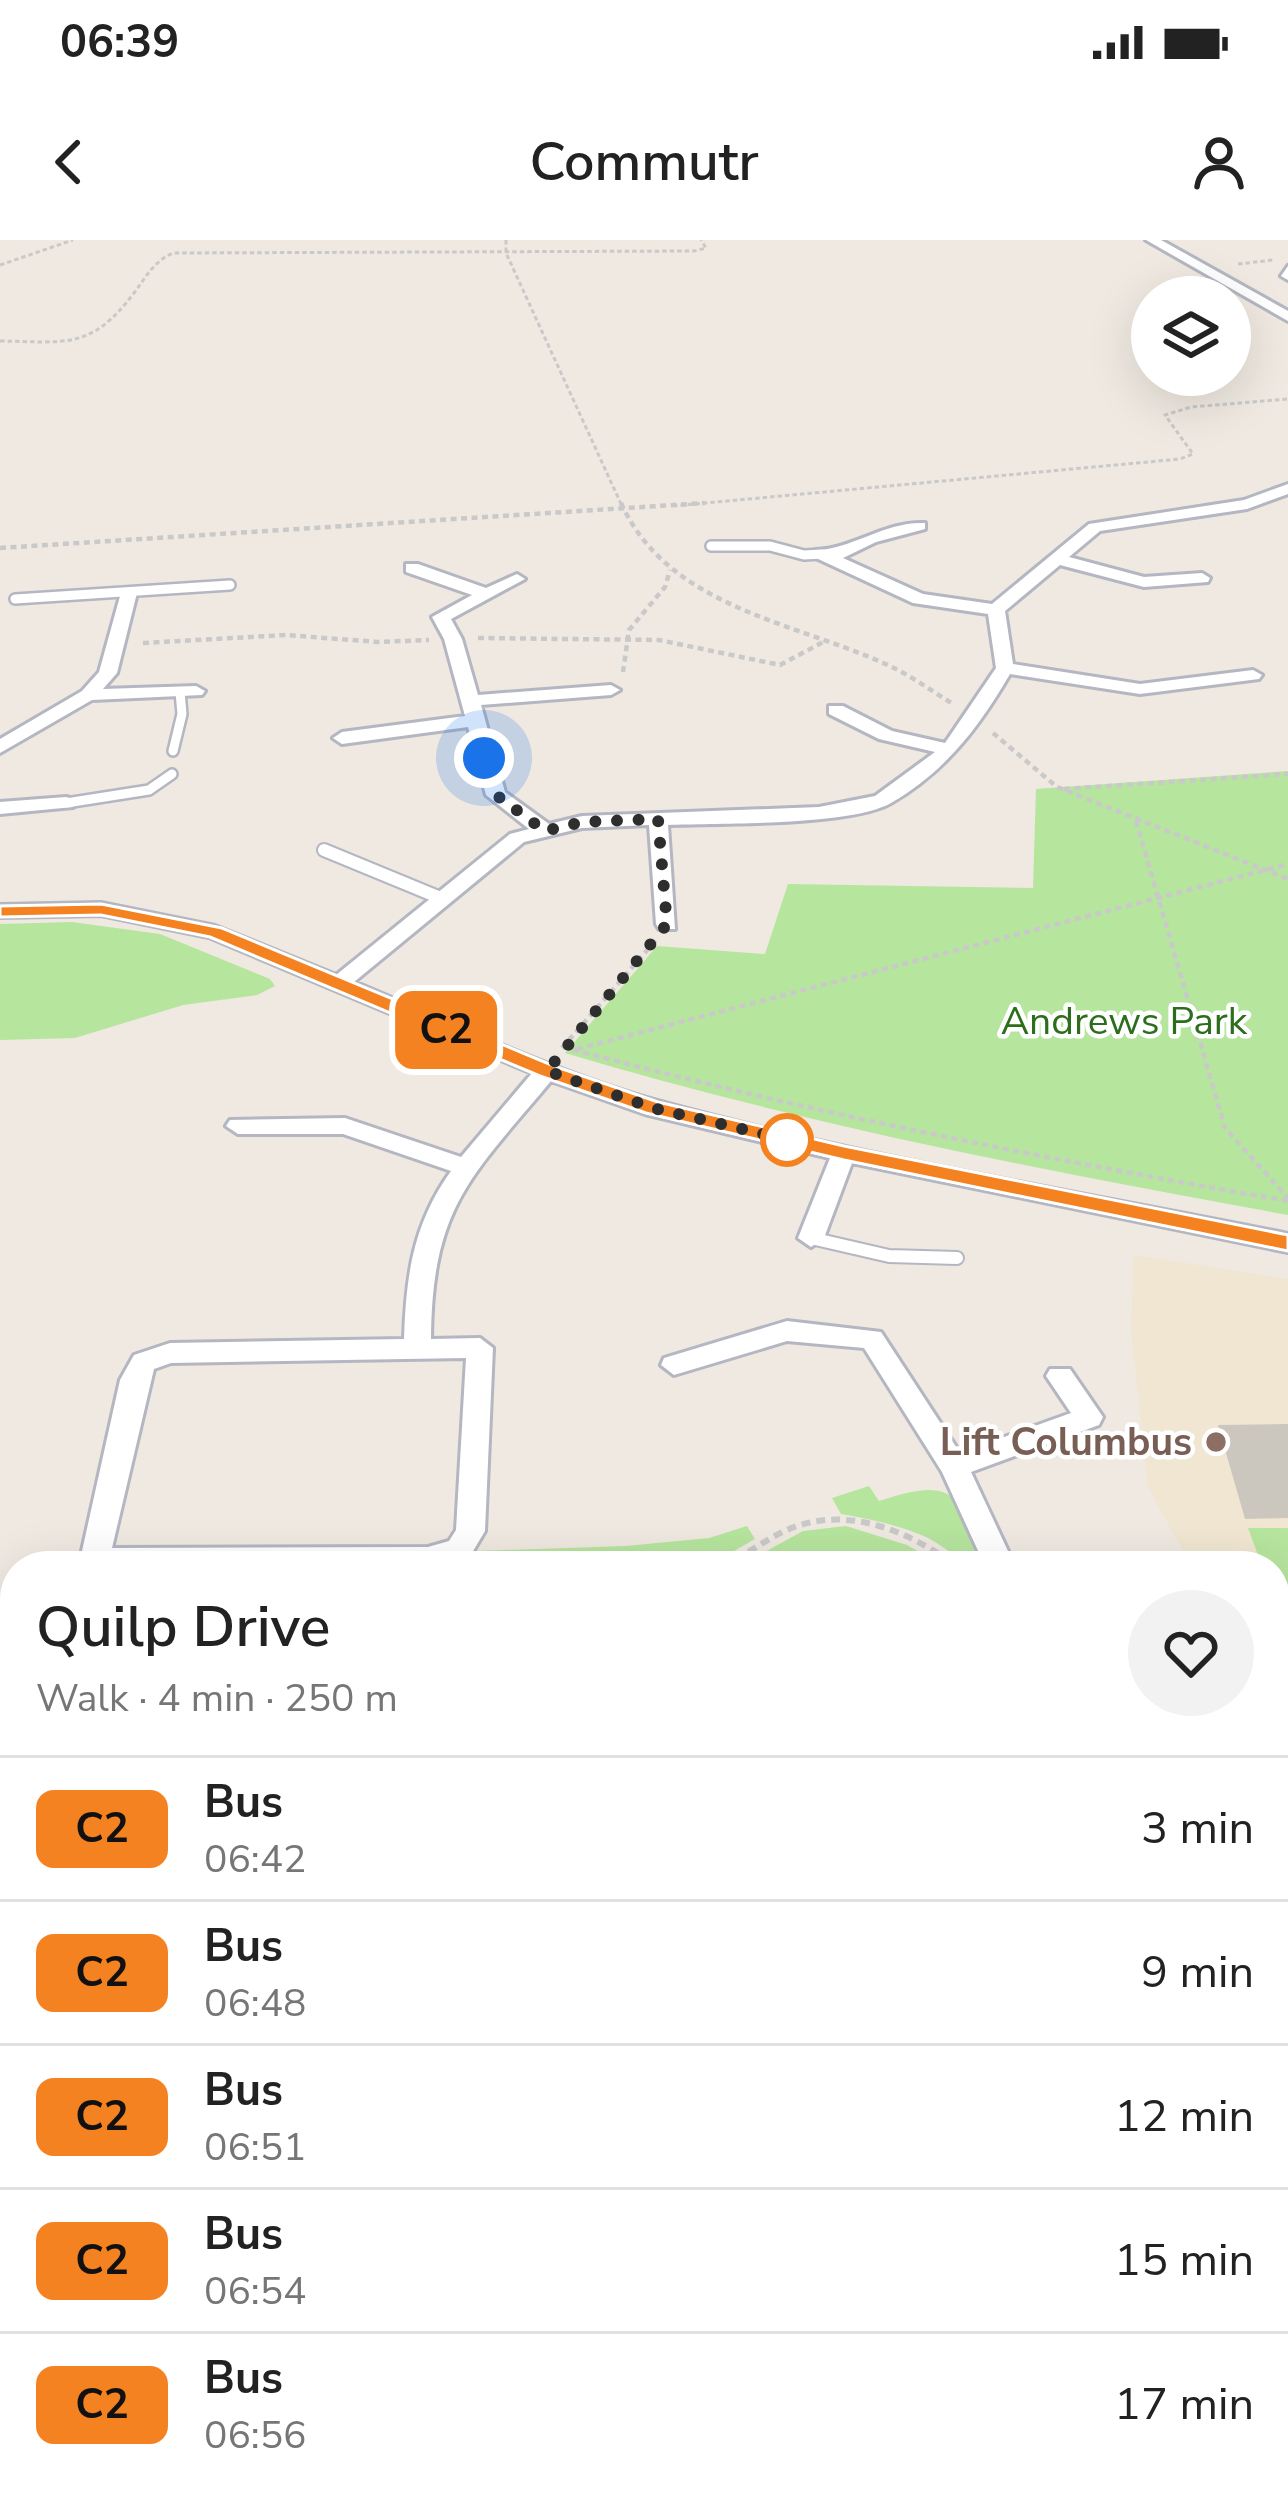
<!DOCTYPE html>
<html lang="en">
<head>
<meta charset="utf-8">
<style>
  body { margin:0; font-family:"Nunito Sans",sans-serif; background:#f2f2f2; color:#222; height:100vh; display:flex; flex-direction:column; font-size:45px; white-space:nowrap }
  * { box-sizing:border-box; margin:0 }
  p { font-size:39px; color:#767676 }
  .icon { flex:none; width:66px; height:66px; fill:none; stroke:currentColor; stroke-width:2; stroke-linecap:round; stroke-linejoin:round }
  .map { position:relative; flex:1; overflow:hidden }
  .sheet { position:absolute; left:0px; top:1311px; width:1290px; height:951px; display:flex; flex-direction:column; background:#fff; border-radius:48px 48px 0 0; box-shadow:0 12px 48px #0002 }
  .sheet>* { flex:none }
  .badge { padding:0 24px; border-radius:18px; font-size:42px; line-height:78px }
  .fabs { position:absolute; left:1131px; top:36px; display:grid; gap:24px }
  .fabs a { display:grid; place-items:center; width:120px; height:120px; border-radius:50%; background:#fff; box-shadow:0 12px 48px #0002; font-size:60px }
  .you { position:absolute; width:60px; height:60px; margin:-30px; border:9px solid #fff; border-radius:50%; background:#1a73e8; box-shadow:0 0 0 18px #1a73e833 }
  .map>.badge { position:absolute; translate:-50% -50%; box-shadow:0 0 0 6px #fff }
  .round { display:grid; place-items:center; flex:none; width:126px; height:126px; border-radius:63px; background:#f2f2f2 }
  .headline { display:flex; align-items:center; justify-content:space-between; height:204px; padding:0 36px }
  h1 { font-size:57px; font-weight:600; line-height:90px }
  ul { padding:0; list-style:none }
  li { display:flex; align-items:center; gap:36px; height:144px; padding:0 36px; border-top:3px solid #e0e0e0 }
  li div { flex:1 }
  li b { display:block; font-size:45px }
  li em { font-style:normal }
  li .badge { min-width:132px; font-weight:700; text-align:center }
  .status { display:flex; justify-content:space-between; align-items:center; height:84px; padding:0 60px; background:#fff; direction:ltr }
  .status svg { height:33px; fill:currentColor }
  header { display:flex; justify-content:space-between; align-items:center; height:156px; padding:0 36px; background:#fff; font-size:54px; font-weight:600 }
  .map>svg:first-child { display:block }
</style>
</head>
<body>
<div class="status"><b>06:39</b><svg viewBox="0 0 49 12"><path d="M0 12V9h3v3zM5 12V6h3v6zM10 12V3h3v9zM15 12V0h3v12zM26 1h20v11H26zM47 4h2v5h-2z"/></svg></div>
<header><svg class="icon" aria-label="back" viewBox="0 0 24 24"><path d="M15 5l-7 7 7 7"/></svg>Commutr<svg class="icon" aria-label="person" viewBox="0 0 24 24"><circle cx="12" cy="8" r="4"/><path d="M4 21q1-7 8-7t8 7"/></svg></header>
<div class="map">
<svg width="1288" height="2261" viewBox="0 0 1288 2261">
  <rect width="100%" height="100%" fill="#efe9e1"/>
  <path fill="#f0e6d1" d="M1134,1015L1288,1039V1434L1275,1431V1326H1191L1148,1247L1131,1090Z"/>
  <path fill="#b6e59e" d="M1288,531V975C1045,931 802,884 565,813L657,706L765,714L788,644L1033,648L1036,549Z
    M72,682L160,694L270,739L275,746L257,755L183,765L75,798L0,800V684Z
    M869,1246L879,1261C961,1234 956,1257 986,1326C960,1326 949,1308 926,1297C899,1285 870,1279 841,1274L832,1258Z
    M747,1286L755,1299L720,1319L692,1326H491L475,1311L626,1306L709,1298Z
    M846,1286L907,1305L944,1326H739L803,1291Z
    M1248,1288H1288V1364L1275,1349V1326H1262Z"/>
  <path fill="#cbc7bf" d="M1288,1184V1278L1245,1279L1218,1185Z"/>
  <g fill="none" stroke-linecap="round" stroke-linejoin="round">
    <defs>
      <path id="service-far2" d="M711,306H770L804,315L822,314
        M15,359L230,345
        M173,511L182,474L180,452
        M66,563L149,550L172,534"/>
      <path id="service-far1" d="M324,610L443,659
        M811,998L889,1016L957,1018"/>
      <path id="service" d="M1275,2084L1288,2087"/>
      <path id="minor" d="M1146,0H1161L1288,71V81Z
        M1288,26V40L1281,36Z
        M1288,244V254L1247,269L1100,291L1069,317L1144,337L1202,333L1210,338L1208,342L1144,347L1060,325L1005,371L1013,424L1140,444L1253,430L1262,435L1259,439L1140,454L1010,434C979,487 946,531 891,563C851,586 719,583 668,585L675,689H659L656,684L649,585L582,588L524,602L354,742C455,784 556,833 661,862C866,918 1079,952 1288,994V1012L852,923L824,998L811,1007L798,998L830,918L645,874L551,841C471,937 432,966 431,1099L480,1098L493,1108L485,1291L469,1318L445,1326H83L80,1320L120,1140L134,1115L170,1103L404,1099C406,1036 413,984 451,931L343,894H238L226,886L230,880L345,878L461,917L532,833L209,697L101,675L0,677V665L101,663L215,686L336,735L510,594L529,589L486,555L468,487L342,504L333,498L342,492L465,476L444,399L432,377L472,355L406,332V324H418L486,348L517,334L525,339L451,379L462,399L478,455L611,445L620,450L611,455L481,465L505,552L549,584L582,576L819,567L875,556L935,512L879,499L829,474V466H843L892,491L945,503L996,428L988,374L913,363L816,318V310C852,309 886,281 925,283V289L876,302L843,318L923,354L992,364L1089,284L1244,260ZM466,1118L456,1290L449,1301L428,1307L112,1308L154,1129L171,1123Z
        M122,349L137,353L117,433L103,449L196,446L205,451L202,455L92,460L0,513V499L82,451L99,432Z
        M66,557L73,559V567L0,574V562Z
        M787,1081L881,1092L960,1213L1071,1173L1046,1136L1050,1129H1070L1103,1177L1099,1185L971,1232L1015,1326H985L942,1232L864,1108L787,1101L674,1135L661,1125L664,1118Z
        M1288,1569V1599L1275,1603V1573Z
        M0,1608H15V1638L0,1640Z
        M1275,1620L1288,1627V1681L1275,1674Z
        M15,1752V1848L0,1859V1763Z
        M1288,1758V1828L1284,1830L1275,1826V1764Z
        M290,2247H332L331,2261H289Z
        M400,2247H442V2261H400Z
        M881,2247H923L917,2261H875Z
        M950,2247H1011L1017,2261H956Z"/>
    </defs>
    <use href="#service-far2" stroke="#b4b7c1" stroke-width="14"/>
    <use href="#service-far1" stroke="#b4b7c1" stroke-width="16"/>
    <use href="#service" stroke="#b4b7c1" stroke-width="24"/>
    <use href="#minor" stroke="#b4b7c1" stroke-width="6"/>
    <path stroke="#c9c9c9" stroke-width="3" stroke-dasharray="4.5 3" stroke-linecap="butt" d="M506,0V13L622,266
      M1238,24L1273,20
      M0,25L73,0
      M0,101C67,102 91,110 134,53C146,37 154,21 173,13L694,11L706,8L701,0
      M673,266L1180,219L1193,214L1165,175L1191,167L1288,159"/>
    <path stroke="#c9c9c9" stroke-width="4.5" stroke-dasharray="6 4.5" stroke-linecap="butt" d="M621,263C671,372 802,382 898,430C917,440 935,453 953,464
      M0,308L705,263
      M478,398L659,400L780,425L825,401
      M143,403L286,395L378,402L429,400
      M623,432L629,390L665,347L670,330
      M993,493L1057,547L1288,639
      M1064,549L1288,534
      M1136,581L1225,888L1288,958
      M563,807C802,871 1044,919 1288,961
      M562,808L656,700
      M577,809L1288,624"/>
    <path stroke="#c9c9c9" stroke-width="6" stroke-dasharray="9 6" stroke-linecap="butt" d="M722,1326C748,1315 770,1295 797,1286C853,1267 912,1293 956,1326"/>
    <path stroke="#c9c9c9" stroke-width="8" stroke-dasharray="12 8" stroke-linecap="butt" d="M836,2261L841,2247"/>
    <use href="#service-far2" stroke="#fff" stroke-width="9"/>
    <use href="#service-far1" stroke="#fff" stroke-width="12"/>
    <use href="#service" stroke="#fff" stroke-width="18"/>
    <use href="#minor" fill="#fff" fill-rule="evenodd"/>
  </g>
  <path fill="#f58220" stroke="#fff" stroke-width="3" d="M101,664L222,688L554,826L658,862L844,906L1288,995V1011L844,920L646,873L540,836L210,697L101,675L0,677V666Z"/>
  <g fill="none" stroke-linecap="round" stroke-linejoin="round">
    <path stroke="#2e2e2e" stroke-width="12" stroke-dasharray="0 21.6" d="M484,518L496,555L545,591L582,582L658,579L667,684L547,831L653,868L806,904L787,900"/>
  </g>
  <circle fill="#fff" stroke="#f58220" stroke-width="6" cx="787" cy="900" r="24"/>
  <circle fill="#8d6e63" stroke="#fff" stroke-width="4.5" cx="1216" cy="1202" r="12"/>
  <g text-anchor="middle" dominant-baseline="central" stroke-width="9" stroke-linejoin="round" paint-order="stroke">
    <g font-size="39" fill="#2c6e1b" stroke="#fff">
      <text x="1124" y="781">Andrews Park</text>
    </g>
    <g font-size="39" font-weight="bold" fill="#785e54" stroke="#fff" text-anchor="end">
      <text x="1192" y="1202">Lift Columbus</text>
    </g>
  </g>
</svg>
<div class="fabs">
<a><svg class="icon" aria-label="layers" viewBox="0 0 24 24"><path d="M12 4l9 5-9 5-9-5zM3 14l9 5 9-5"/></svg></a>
</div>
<div class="you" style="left:484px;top:518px"></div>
<b class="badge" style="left:446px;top:790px;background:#f58220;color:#111">C2</b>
<section class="sheet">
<div class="headline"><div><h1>Quilp Drive</h1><p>Walk · 4 min · 250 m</p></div><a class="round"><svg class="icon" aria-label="heart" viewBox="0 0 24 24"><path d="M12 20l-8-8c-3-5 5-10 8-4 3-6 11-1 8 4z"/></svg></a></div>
<ul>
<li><span class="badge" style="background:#f58220;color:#111">C2</span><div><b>Bus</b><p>06:42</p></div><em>3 min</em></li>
<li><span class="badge" style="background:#f58220;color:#111">C2</span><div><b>Bus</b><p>06:48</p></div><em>9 min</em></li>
<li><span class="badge" style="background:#f58220;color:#111">C2</span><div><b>Bus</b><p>06:51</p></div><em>12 min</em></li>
<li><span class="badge" style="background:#f58220;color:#111">C2</span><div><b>Bus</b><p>06:54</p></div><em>15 min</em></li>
<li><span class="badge" style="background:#f58220;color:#111">C2</span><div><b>Bus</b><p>06:56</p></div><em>17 min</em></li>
</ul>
</section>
</div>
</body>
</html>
